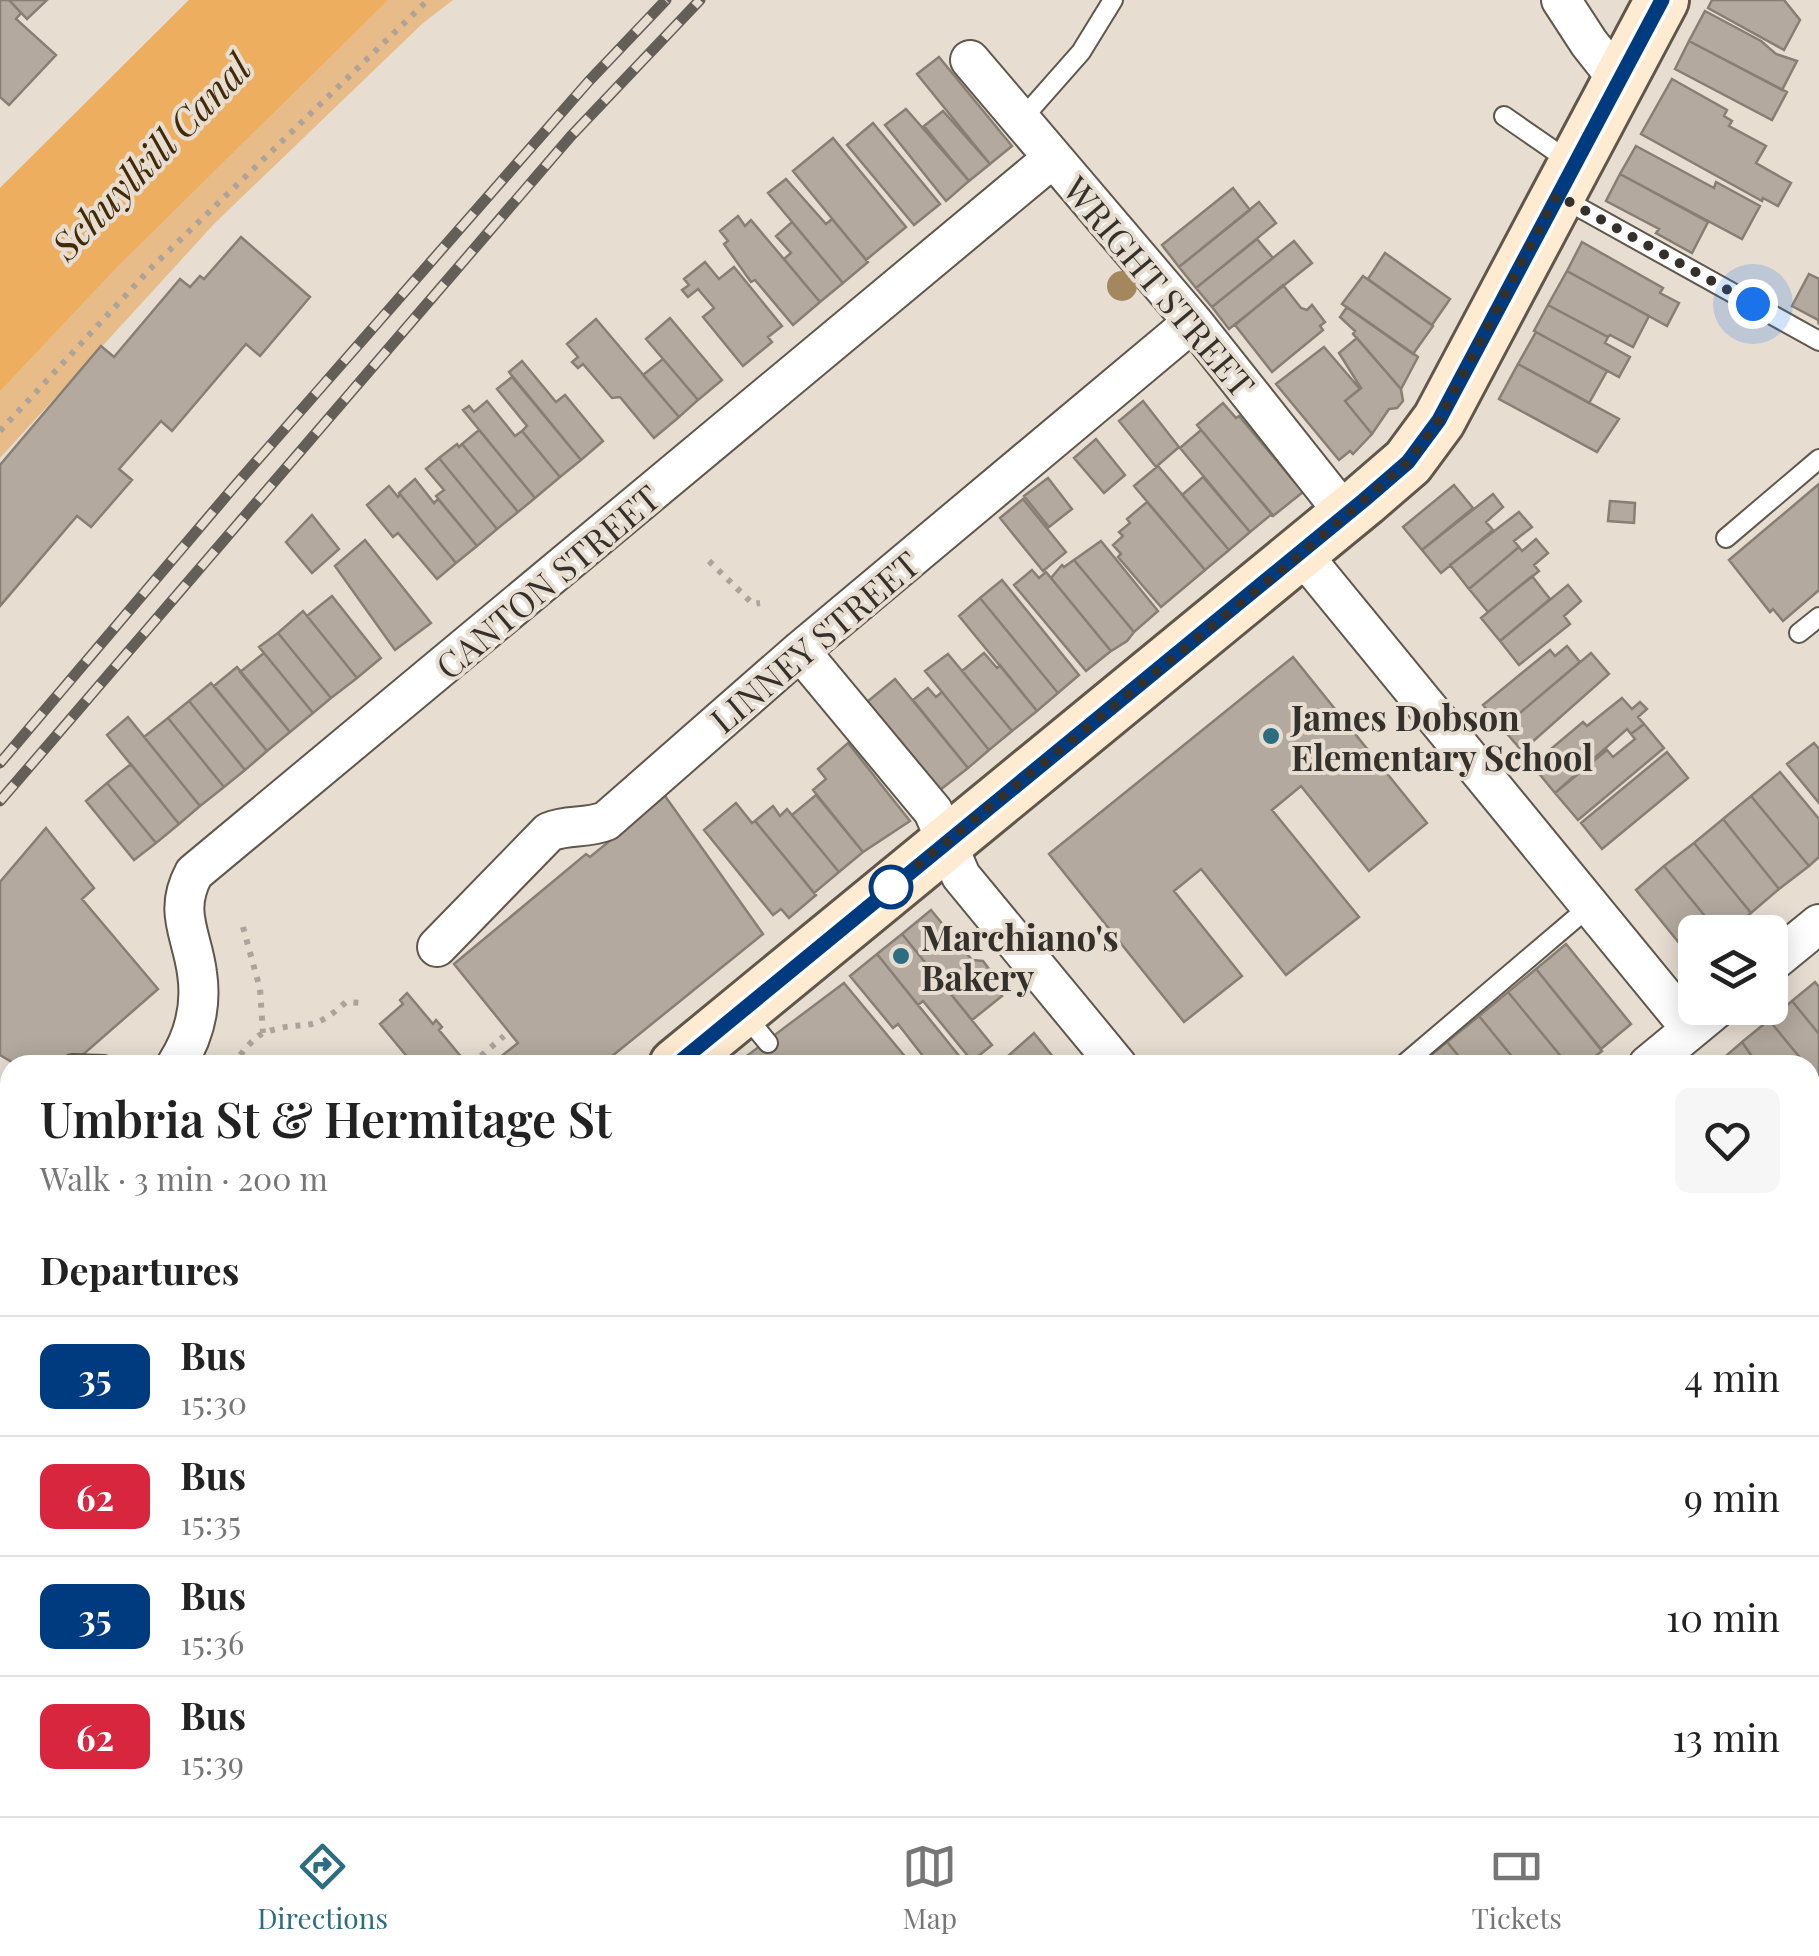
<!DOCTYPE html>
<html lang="en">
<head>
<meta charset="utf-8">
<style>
  body { margin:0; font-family:"Playfair Display",serif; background:#f6f6f6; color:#222; height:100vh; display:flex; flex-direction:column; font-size:38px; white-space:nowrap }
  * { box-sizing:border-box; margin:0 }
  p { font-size:32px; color:#767676 }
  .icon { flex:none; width:55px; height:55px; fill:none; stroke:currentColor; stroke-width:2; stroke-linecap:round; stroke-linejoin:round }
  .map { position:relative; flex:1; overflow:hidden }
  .panel { position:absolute; left:0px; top:1055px; width:1820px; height:762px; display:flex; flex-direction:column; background:#fff; border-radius:30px 30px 0 0; box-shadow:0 5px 25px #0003 }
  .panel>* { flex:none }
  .badge { padding:0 20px; border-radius:15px; font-size:35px; line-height:65px }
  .tools { position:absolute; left:1678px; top:915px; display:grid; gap:20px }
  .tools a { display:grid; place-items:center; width:110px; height:110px; border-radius:15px; background:#fff; box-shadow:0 5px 25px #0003; font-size:50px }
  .you { position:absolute; width:50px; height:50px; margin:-25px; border:8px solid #fff; border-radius:50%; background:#1a73e8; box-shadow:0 0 0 15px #1a73e833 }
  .map>.badge { position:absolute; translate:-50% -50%; box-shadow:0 0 0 5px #fff }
  h2 { padding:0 40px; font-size:38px; line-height:90px }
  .round { display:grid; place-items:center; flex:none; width:105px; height:105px; border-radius:15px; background:#f6f6f6 }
  .summary { display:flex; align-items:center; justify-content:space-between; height:170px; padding:0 40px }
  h1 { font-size:48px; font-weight:600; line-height:75px }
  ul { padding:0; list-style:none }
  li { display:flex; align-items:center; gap:30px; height:120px; padding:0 40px; border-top:2px solid #e0e0e0 }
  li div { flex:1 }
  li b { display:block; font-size:38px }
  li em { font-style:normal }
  li .badge { min-width:110px; font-weight:700; text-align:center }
  .tab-bar { display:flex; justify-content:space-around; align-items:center; height:140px; border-top:2px solid #e0e0e0; background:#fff; font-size:28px; color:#767676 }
  .tab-bar a { display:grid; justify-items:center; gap:5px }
  .tab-bar .selected { color:#2d6d81 }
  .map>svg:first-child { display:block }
</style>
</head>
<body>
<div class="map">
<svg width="1819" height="1816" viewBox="0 0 1819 1816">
  <rect width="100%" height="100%" fill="#e7ddd1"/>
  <path fill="#e8bc88" d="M189,0H453L423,23L214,224L0,458V188Z"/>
  <path fill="#edaf5f" d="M189,0H388L118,266L0,391V188Z"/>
  <path fill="#b3a99e" stroke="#887f74" stroke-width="2.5" d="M0,0H9L21,13L16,19L56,55L9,105L0,97Z
    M9,0H47L27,19Z
    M1712,0H1784L1800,20L1784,50L1708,8Z
    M1705,11L1761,41L1776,54L1797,61L1782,90L1689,41Z
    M1689,41L1787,92L1772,120L1675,69Z
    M939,57L1012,146L990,164L917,74Z
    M1672,79L1727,110L1724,116L1732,121L1729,126L1766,146L1756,163L1791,183L1778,206L1763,198L1762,201L1641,134Z
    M906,109L969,181L946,201L885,125Z
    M943,111L990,164L969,181L924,126Z
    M873,123L940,204L914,225L847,145Z
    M833,138L906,227L866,260L793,171Z
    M1636,146L1714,188L1716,182L1760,206L1742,239L1620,174Z
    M1620,174L1708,222L1692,253L1656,233L1659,229L1606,201Z
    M786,179L826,224L832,219L868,262L843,283L768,193Z
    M1233,188L1250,210L1179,267L1162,245Z
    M1259,202L1276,223L1196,288L1179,267Z
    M738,216L745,226L751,220L820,302L793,325L755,280L751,282L724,244L728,241L720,231Z
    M792,222L843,283L820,302L784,259L791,253L776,236Z
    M241,237L310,297L260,356L246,344L172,431L161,421L119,469L132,480L91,527L77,516L0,606V465L101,346L114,357L180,279L190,287L200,276L204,279Z
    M1257,239L1273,258L1212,307L1196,288Z
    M1294,241L1312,263L1229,329L1212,307Z
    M1582,242L1663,288L1660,293L1679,303L1667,326L1567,271Z
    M1385,253L1450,299L1432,325L1368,279Z
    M705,262L719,279L734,267L782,326L768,337L772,342L743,366L703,317L714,308L698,289L688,297L682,290L689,285L684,279Z
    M1567,271L1649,316L1633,347L1610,335L1608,337L1548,305Z
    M1809,274L1819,279V325L1818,320L1792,306Z
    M1363,276L1433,326L1413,354L1342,304Z
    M1283,285L1301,308L1307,310L1312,305L1325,322L1320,326L1323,330L1272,372L1235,325Z
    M1548,305L1608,337L1605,343L1630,357L1619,377L1534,331Z
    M1347,307L1418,357L1401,389L1353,334L1355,331L1340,317Z
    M670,318L722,380L698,400L646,339Z
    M596,319L679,417L654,438L620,397L612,398L583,364L578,368L572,362L578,357L567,344Z
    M1536,332L1607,371L1589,403L1518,364Z
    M1357,338L1401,389L1403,401L1397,408L1389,409L1372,434L1345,401L1361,388L1339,353Z
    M1324,347L1360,389L1345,401L1372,434L1353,454L1350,451L1339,460L1276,384Z
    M663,359L698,400L679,417L643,375Z
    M522,361L556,402L565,395L603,441L581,460L509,372Z
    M1518,364L1619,419L1597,452L1499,399Z
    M512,377L581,460L560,477L522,431L527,426L497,389Z
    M487,401L515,436L522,431L560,477L535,498L463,410L469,406L474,412Z
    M1143,401L1179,447L1156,467L1119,421Z
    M1223,403L1236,418L1239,416L1303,492L1273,516L1197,425Z
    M479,430L535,498L518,512L462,444Z
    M1201,430L1272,514L1250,532L1180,448Z
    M1096,439L1125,475L1104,493L1074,458Z
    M457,444L459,447L462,444L518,512L497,529L439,458Z
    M439,458L497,529L477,546L436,496L444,490L426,469Z
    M1158,466L1229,550L1205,570L1134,486Z
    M1203,477L1250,532L1229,550L1182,495Z
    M1048,478L1072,509L1049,527L1024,496Z
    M415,479L434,503L438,499L477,546L456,563L399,493Z
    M1819,484V590L1783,621L1773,609L1770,612L1729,560Z
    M1454,485L1473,508L1422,550L1403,527Z
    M389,486L398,497L400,494L456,563L437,579L398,533L393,537L367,505Z
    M1493,494L1503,507L1486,522L1493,530L1441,573L1422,550Z
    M1023,499L1066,552L1043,571L1000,518Z
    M1610,501L1635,503L1634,523L1608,521Z
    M1147,502L1205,570L1161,607L1118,557L1121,554L1113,545L1123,536L1119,532L1130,523L1127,519Z
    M1519,512L1532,527L1514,541L1519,547L1469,589L1450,565Z
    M312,515L339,549L312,573L286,542Z
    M1536,539L1548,553L1534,565L1539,571L1488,612L1469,589L1519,547L1522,551Z
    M365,540L431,623L395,650L335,566Z
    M1101,541L1158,611L1134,632L1074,560Z
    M1074,560L1134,632L1127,641L1111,651L1051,578L1062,565L1064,567Z
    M1032,570L1039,578L1046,572L1111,651L1086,671L1014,585Z
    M1532,576L1550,599L1500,641L1481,618Z
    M1002,580L1079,675L1058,693L980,598Z
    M1568,585L1581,601L1564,616L1570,624L1519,665L1500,641Z
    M332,596L381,658L357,678L307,616Z
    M980,598L1058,693L1037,711L959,616Z
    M303,611L357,678L331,698L278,633Z
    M278,633L331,698L313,713L259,647Z
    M1567,646L1580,662L1502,728L1483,705L1550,650L1555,656Z
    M264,653L313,713L290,732L240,672Z
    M984,653L997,668L1000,665L1037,711L1012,731L962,671Z
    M1591,653L1609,674L1522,751L1502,728Z
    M948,654L1012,731L989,750L925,671Z
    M1293,657L1427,823L1369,871L1301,786L1272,810L1359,917L1286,975L1201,869L1174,891L1242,976L1184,1022L1049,854Z
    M237,667L290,732L267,751L214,686Z
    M895,679L968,768L940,790L867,702Z
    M211,683L267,751L245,770L189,701Z
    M928,688L936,697L942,692L989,750L968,768L913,700Z
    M1622,698L1632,709L1640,702L1647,709L1638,717L1644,724L1631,734L1627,729L1555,793L1532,765L1583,722L1587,726Z
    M189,701L245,770L224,787L168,718Z
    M128,717L200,806L179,824L107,735Z
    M168,718L224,787L200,806L144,737Z
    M1644,724L1664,748L1578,820L1555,793L1607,750L1613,757L1635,739L1631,734Z
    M848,743L910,821L863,852L813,790L826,779L818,769Z
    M1814,743L1819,749V803L1787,764Z
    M1667,752L1688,778L1602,849L1581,823Z
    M131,764L179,824L156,843L107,783Z
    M1780,772L1819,819V857L1809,866L1751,796Z
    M107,783L156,843L134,860L86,801Z
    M816,795L863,852L839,872L792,815Z
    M665,796L763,934L601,1065H490L518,1043L454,964L586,854L590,857Z
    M1751,796L1809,866L1779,889L1723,819Z
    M736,803L752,823L755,821L816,895L789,918L781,909L773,915L704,830Z
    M773,806L780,816L787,809L839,872L814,893L755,821Z
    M1723,819L1779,889L1751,913L1694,843Z
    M46,828L94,888L82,899L158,989L71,1065H17L0,1055V882Z
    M1694,843L1751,913L1727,932H1718L1664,866Z
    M1664,866L1718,932H1695L1693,960L1636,890Z
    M931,910L972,960L983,961L989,969V979L1002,996L972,1020L902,934Z
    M902,934L992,1045L972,1061L923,1001L918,1005L877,954Z
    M1566,944L1631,1024L1601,1049L1536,969Z
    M877,954L960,1057L950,1065H930L898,1024L893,1028L850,976Z
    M1536,969L1602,1051L1585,1064L1568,1065L1508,992Z
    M1815,982L1819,987V1034L1792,1001Z
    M844,983L912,1065H749L744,1058Z
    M1508,992L1568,1065H1519L1479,1016Z
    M407,993L433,1024L436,1020L442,1027L439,1030L468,1065H472H414L380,1024L403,1004L400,1000Z
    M1792,1001L1819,1034V1081L1810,1065H1806L1769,1020Z
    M1479,1016L1519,1065H1466L1447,1042Z
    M1769,1020L1806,1065H1758L1742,1042Z
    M1034,1033L1054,1058L1046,1065H998Z
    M1447,1042L1466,1065H1421L1420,1064Z
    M1742,1042L1758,1065H1722L1720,1061Z
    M1810,1070L1819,1081V1126L1810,1115Z
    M1817,1345L1819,1392L1810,1398V1350Z
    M1819,1705V1745L1810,1751V1711Z
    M1819,1745V1782L1818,1783L1815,1778L1810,1781V1751Z
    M1819,1782V1816H1788L1782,1808H1810V1788Z
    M167,1808H210L214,1813L210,1816H156Z
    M322,1808H359L365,1816H329Z
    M382,1808H481L470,1816H371Z
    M562,1808H585L592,1816H568Z
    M603,1808H627L633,1816H609Z
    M627,1808H660L666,1816H633Z
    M660,1808H694L700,1816H666Z
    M888,1808H926L932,1816H876Z
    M1028,1808H1088L1076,1816H1032Z
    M1162,1808H1179L1185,1816H1150Z
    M1309,1808H1344L1345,1810L1340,1812L1343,1816H1314Z
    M1309,1808L1314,1816H1288L1283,1809Z
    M1358,1808H1393L1399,1816H1363Z
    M1393,1808H1437L1443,1816H1399Z
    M1437,1808H1481L1487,1816H1443Z
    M1481,1808H1511L1498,1816H1487Z
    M1664,1808H1676L1681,1816H1651Z
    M1676,1808H1713L1719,1816H1681Z"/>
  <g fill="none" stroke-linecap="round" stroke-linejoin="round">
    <defs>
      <path id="lane" d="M1504,116L1569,161
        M1021,120L1081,52L1113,0
        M1562,198L1819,341
        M1726,538L1819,459
        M1799,633L1819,617
        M745,1015L768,1043
        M72,1064L104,1065
        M1403,1065L1590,906
        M0,1534L10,1527"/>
      <path id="street" d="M1561,0L1589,43L1619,81
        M970,60L1193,322L1346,515
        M1301,553L1691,1029
        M800,651L933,811L961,876L1117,1065
        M437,947L549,832C568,824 586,829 606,821L800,651L1193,322
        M1770,964L1819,924
        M176,1065C194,1037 202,1006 197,973C192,934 173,912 194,873L1053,158
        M1648,1065L1717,1008
        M0,1249L10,1239
        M1810,1445L1819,1439
        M1810,1570L1819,1584
        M1810,1662L1819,1656
        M976,1808L982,1816
        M106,1816L117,1808
        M824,1816L836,1808
        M1579,1816L1592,1808"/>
      <path id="secondary" d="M676,1065L1364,500L1408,462L1439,420L1662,0
        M0,1352L10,1369
        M267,1808L273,1816"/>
    </defs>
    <use href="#lane" stroke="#5f574c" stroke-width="22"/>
    <use href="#street" stroke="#5f574c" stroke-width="42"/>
    <use href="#secondary" stroke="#5f574c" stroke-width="58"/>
    <path stroke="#aca49b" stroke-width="6" stroke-dasharray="5 8" stroke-linecap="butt" d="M0,431L151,268L428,0
      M709,561L753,604L760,603
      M243,927L260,989L263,1033
      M232,1065C241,1055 253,1036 266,1032C306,1018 308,1037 346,1002L361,1003
      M478,1065L475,1061L504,1036
      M0,1115L10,1120"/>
    <use href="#lane" stroke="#fff" stroke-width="18"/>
    <use href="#street" stroke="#fff" stroke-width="38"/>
    <use href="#secondary" stroke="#ffebd1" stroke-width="52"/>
    <defs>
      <path id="rail" d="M0,763L233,488L589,81L666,0
        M0,801L571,136L700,0"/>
    </defs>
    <use href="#rail" stroke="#645e58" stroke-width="11"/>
    <use href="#rail" stroke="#e7ddd1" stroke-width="8" stroke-dasharray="22" stroke-linecap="butt"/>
  </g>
  <circle fill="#a3885e" cx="1122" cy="286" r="15"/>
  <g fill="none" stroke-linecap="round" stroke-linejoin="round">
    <defs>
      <path id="line" d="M676,1065L1364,500L1408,462L1439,420L1662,0"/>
    </defs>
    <use href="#line" stroke="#fff" stroke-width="22"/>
    <use href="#line" stroke="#003b80" stroke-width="15"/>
    <path stroke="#34302c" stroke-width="10" stroke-dasharray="0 18" d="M891,887L1301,554L1408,462L1439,420L1557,195L1753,304"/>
  </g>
  <g fill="#2d6d81" stroke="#e7ddd1" stroke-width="4">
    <circle cx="1271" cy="736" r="10"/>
    <circle cx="901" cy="956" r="10"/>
  </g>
  <circle fill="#fff" stroke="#003b80" stroke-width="5" cx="891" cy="887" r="20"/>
  <g text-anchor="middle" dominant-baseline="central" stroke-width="8" stroke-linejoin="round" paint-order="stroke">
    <g font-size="35" fill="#34302c" stroke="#e7ddd1">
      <text transform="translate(1160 286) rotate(50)">WRIGHT STREET</text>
      <text transform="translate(547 581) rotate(-40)">CANTON STREET</text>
      <text transform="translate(814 641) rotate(-40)">LINNEY STREET</text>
    </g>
    <g font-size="35" font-weight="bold" fill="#34302c" stroke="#e7ddd1" text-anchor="start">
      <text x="1291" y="716">James Dobson<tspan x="1291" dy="40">Elementary School</tspan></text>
      <text x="921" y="936">Marchiano's<tspan x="921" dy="40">Bakery</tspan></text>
    </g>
    <g font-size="38" font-style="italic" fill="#422a06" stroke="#e7ddd1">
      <text transform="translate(150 156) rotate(-46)">Schuylkill Canal</text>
    </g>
  </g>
</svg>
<div class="tools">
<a><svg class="icon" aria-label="layers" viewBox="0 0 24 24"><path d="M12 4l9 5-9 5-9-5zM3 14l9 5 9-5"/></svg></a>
</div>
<div class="you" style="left:1753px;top:304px"></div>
<section class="panel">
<div class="summary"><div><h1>Umbria St &amp; Hermitage St</h1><p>Walk · 3 min · 200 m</p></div><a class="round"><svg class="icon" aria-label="heart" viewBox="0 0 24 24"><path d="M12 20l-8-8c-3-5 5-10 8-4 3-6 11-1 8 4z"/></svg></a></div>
<h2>Departures</h2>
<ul>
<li><span class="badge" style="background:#003b80;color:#fff">35</span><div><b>Bus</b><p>15:30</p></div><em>4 min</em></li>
<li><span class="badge" style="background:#d7263d;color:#fff">62</span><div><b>Bus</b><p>15:35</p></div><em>9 min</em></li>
<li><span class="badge" style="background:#003b80;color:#fff">35</span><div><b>Bus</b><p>15:36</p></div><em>10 min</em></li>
<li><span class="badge" style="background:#d7263d;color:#fff">62</span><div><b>Bus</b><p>15:39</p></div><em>13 min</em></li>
</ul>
</section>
</div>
<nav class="tab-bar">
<a class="selected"><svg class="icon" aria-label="directions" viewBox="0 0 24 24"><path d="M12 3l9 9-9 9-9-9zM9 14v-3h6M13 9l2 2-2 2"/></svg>Directions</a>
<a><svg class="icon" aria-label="map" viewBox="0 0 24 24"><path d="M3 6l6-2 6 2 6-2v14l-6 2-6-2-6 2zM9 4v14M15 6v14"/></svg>Map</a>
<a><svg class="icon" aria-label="tickets" viewBox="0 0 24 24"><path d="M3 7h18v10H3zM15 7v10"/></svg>Tickets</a>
</nav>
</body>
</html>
